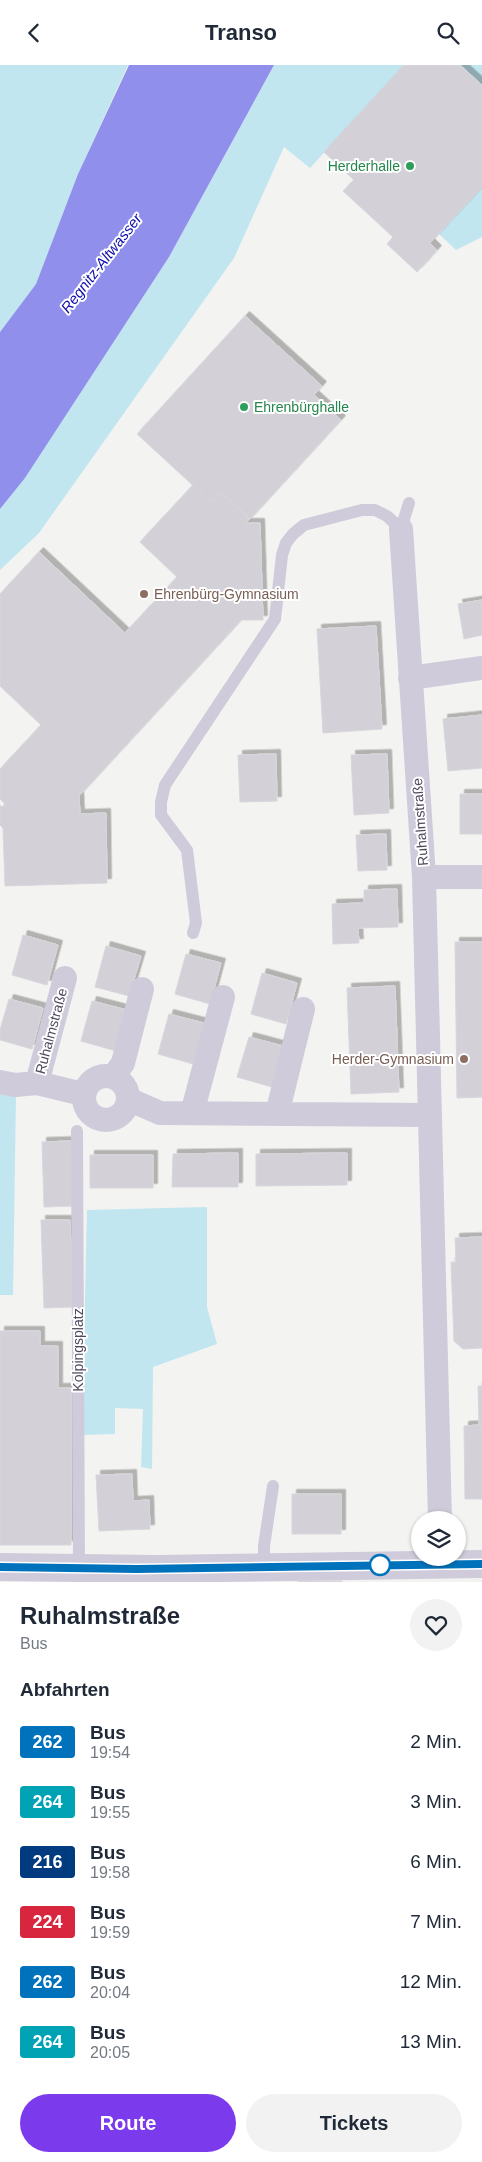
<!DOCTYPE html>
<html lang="de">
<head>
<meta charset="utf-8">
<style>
  body { margin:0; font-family:Arial,sans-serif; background:#f2f2f3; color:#1f2937; height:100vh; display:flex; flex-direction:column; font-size:19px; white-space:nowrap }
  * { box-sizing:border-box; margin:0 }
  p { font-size:16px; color:#747a83 }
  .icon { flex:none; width:28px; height:28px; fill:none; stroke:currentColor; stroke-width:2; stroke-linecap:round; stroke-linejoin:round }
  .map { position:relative; height:1517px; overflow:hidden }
  .details { display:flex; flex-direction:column; background:#fff; flex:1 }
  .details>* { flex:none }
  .badge { padding:0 10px; border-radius:4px; font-size:18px; line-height:32px }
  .buttons { position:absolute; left:411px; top:1446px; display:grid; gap:10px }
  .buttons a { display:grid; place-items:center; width:55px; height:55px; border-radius:50%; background:#fff; box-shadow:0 1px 4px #0004; font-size:25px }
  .map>.badge { position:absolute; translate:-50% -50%; box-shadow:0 0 0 2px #fff }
  h2 { padding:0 20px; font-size:19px; line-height:45px }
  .round { display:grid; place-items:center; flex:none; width:52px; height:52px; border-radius:26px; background:#f2f2f3 }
  .head { display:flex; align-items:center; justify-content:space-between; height:85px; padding:0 20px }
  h1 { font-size:24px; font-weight:800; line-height:38px }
  .cta { display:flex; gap:10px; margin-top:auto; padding:10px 20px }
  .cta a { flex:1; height:58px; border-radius:30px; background:#7c3aed; color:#fff; font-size:20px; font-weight:800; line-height:58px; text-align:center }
  .cta a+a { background:#f2f2f3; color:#1f2937 }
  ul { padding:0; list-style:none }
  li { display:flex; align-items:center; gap:15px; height:60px; padding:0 20px }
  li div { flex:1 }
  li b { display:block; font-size:19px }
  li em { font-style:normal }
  li .badge { min-width:55px; font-weight:700; text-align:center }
  header { display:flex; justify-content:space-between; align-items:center; height:65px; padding:0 20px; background:#fff; font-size:22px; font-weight:800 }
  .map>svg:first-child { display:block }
</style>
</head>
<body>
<header><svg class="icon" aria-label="back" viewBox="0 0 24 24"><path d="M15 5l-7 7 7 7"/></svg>Transo<svg class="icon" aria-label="search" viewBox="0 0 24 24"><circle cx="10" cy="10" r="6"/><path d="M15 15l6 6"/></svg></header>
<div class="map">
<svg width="482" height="1517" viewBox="0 0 482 1517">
  <defs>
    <filter id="shadow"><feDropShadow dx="4.5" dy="-4.5" stdDeviation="0" flood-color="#0004"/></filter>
  </defs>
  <rect width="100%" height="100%" fill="#f3f3f1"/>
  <path fill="#c1e6ef" d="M0,0H128L78,109L36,219L0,267Z
    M274,0H404L310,103L284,82L234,193L39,468L0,505V444L25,413L169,192Z
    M460,0H482V20Z
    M482,122V172L456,185L439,169Z
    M0,1026L16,1030L13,1230H0Z
    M207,1142V1242L217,1279L153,1302L152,1404L141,1402L143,1344L115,1343V1369L82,1370L87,1145Z"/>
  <path fill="#908feb" d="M129,0H274L169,192L25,413L0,444V267L36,219L78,109Z"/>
  <path fill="#d4d0d8" stroke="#d9d5dc" filter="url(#shadow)" d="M404,0H460L482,20V122L430,178L437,185L417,207L387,179L393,172L343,126L354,115L324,87Z
    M245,251L322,321L314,330L341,355L250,454L221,427L211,437L137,369Z
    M193,420L211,437L221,427L250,454L245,458H260L263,555H241L79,731L80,749L106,748L107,818L5,821L3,763L0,760V740L2,742L5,739L0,734V704L41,660L0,621V529L39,487L125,568L177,512L140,477Z
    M482,535V570L464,574L458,539Z
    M376,561L382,664L323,668L317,564Z
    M482,650V703L448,706L443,654Z
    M276,689L277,736L240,737L238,690Z
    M387,689L389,748L354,750L351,690Z
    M460,729H482V769H460Z
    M386,769L387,805L358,806L356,770Z
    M397,824L398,862L358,863L359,878L333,879L332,839L364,838V825Z
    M23,870L58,880L47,920L12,910Z
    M455,877H482V1032L457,1033Z
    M106,881L141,891L129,931L95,922Z
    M186,889L221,898L210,939L175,929Z
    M262,908L297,918L286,959L251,949Z
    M395,921L399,1027L351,1029L347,923Z
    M9,934L43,943L32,984L0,975V965Z
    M92,936L127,945L116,986L81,976Z
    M169,949L204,958L193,999L158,989Z
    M249,972L283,981L272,1022L237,1012Z
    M71,1076L73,1141L44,1142L42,1077Z
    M238,1088V1122H172L173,1089Z
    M347,1088V1120L256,1121V1089Z
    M90,1090H153V1123H90Z
    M41,1155H70L73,1242L44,1243Z
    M482,1172V1283L463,1284L454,1276L451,1197H456L455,1173Z
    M0,1266H40V1281H58V1323H71V1480H0Z
    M478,1321H482V1360H479Z
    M479,1360H482V1434H465L464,1361Z
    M132,1409L133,1436L149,1435L150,1464L99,1466L96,1410Z
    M292,1429H341V1469H292Z
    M298,1516H342V1517H298Z"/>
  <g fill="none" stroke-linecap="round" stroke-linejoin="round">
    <path stroke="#cfcbda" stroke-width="12" d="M193,868L196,858L187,785L161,750V737L165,720L275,554L282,490L286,478L293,469L304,460L362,445H375L387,451L401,464L409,438
      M77,1066L79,1504
      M264,1502V1481L273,1421"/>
    <path stroke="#cfcbda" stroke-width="24" d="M401,464L424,812L440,1455
      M410,613L482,603
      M424,812H482
      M84 1033a22 22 0 1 1 44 0a22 22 0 1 1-44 0Z
      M113,1012L123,998L142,924
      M0,1017L15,1020L37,1018L83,1029
      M37,1018L65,913
      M128,1034L160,1048L429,1050
      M192,1048L223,932
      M277,1049L303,944"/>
    <path stroke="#cfcbda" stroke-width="28" d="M0,1502L157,1504L482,1499"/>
  </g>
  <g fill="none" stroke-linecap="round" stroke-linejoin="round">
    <defs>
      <path id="line" d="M0,1502L137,1504L482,1499"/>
    </defs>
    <use href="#line" stroke="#fff" stroke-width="11"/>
    <use href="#line" stroke="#0072bc" stroke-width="8"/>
  </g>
  <g fill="#2e9e5b" stroke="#fff" stroke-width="2">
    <circle cx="410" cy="101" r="5"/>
    <circle cx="244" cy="342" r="5"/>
  </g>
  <g fill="#8d6e63" stroke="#fff" stroke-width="2">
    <circle cx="144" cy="529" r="5"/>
    <circle cx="464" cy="994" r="5"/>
  </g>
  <circle fill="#fff" stroke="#0072bc" stroke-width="2.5" cx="380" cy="1500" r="10"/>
  <g text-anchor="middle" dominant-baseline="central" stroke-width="4" stroke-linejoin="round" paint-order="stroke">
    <g font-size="14" fill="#27864d" stroke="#fff" text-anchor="end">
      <text x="400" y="101">Herderhalle</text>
      <text x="254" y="342" text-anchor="start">Ehrenbürghalle</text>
    </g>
    <g font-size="14" fill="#785e54" stroke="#fff" text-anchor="start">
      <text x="154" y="529">Ehrenbürg-Gymnasium</text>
      <text x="454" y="994" text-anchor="end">Herder-Gymnasium</text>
    </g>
    <g font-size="14" fill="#4f495e" stroke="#fff">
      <text transform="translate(420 757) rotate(-94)">Ruhalmstraße</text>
      <text transform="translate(51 966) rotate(-75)">Ruhalmstraße</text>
      <text transform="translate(78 1285) rotate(-90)">Kolpingsplatz</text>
    </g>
    <g font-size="15" font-style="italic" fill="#100eac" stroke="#fff">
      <text transform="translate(101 198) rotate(-52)">Regnitz-Altwasser</text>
    </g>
  </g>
</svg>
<div class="buttons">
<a><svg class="icon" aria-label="layers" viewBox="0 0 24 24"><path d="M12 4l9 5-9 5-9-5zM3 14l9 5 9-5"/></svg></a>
</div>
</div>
<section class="details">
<div class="head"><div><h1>Ruhalmstraße</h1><p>Bus</p></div><a class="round"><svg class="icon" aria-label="heart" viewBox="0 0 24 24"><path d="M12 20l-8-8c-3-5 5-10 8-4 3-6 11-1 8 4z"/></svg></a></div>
<h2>Abfahrten</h2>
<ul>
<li><span class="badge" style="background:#0072bc;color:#fff">262</span><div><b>Bus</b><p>19:54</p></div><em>2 Min.</em></li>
<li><span class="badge" style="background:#00a3b4;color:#fff">264</span><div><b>Bus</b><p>19:55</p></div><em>3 Min.</em></li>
<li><span class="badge" style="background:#003b80;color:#fff">216</span><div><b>Bus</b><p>19:58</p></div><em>6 Min.</em></li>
<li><span class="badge" style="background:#d7263d;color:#fff">224</span><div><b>Bus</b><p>19:59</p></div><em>7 Min.</em></li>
<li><span class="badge" style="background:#0072bc;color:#fff">262</span><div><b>Bus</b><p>20:04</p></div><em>12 Min.</em></li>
<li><span class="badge" style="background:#00a3b4;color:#fff">264</span><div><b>Bus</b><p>20:05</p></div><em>13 Min.</em></li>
</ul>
<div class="cta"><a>Route</a><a>Tickets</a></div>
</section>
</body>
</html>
